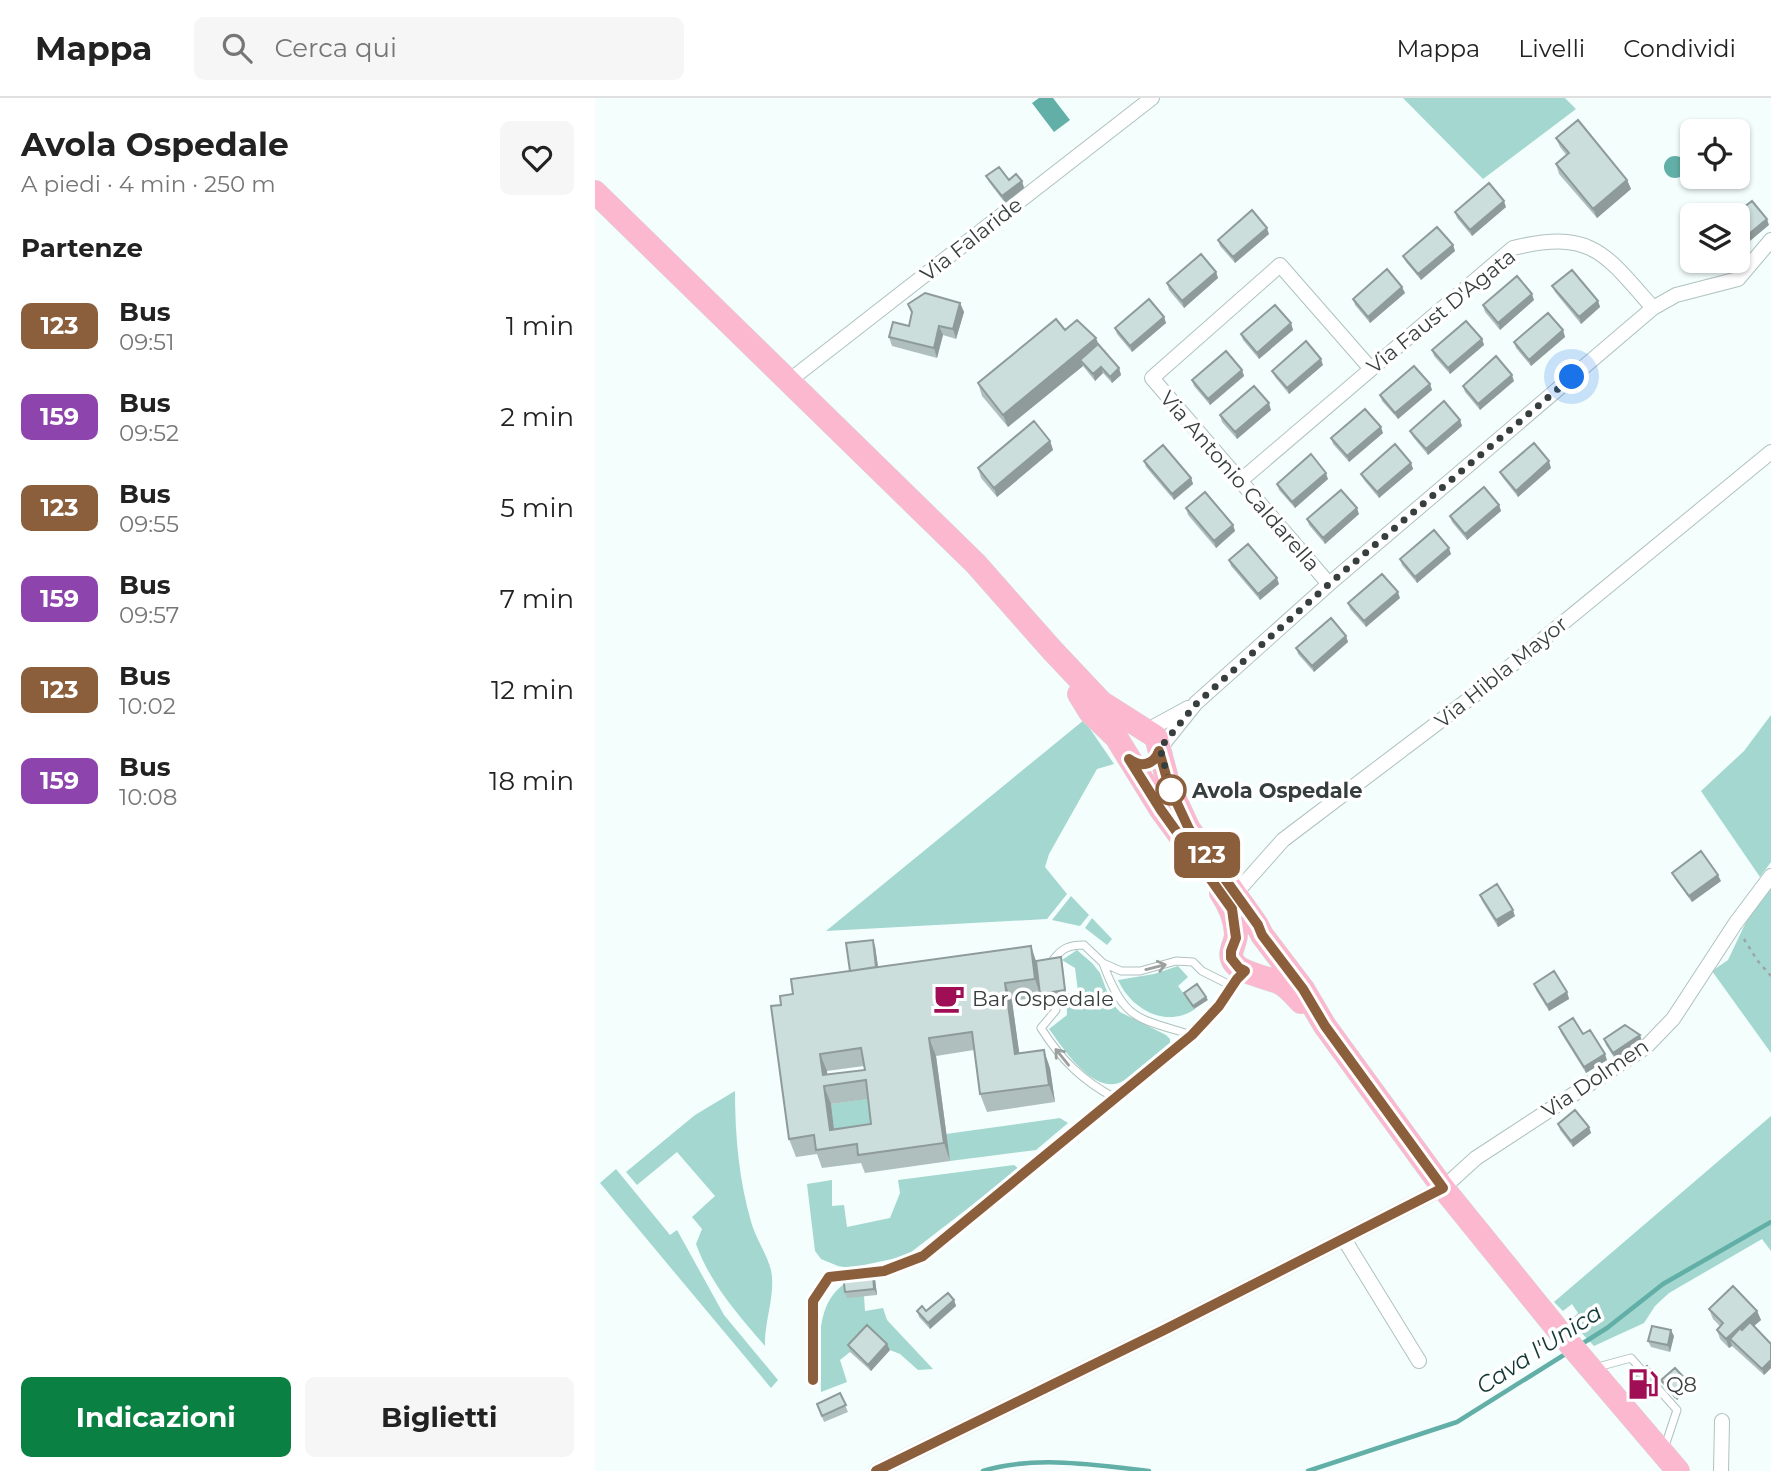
<!DOCTYPE html>
<html lang="it">
<head>
<meta charset="utf-8">
<style>
  body { margin:0; font-family:Montserrat,sans-serif; background:#f6f6f6; color:#222; height:100vh; display:flex; flex-direction:column; font-size:26px; white-space:nowrap }
  * { box-sizing:border-box; margin:0 }
  p { font-size:23px; color:#767676 }
  .icon { flex:none; width:38px; height:38px; fill:none; stroke:currentColor; stroke-width:2; stroke-linecap:round; stroke-linejoin:round }
  .map { position:relative; flex:1; overflow:hidden }
  .side { display:flex; flex-direction:column; background:#fff; width:595px }
  .side>* { flex:none }
  .badge { padding:0 14px; border-radius:10px; font-size:24px; line-height:46px }
  .tools { position:absolute; left:1085px; top:21px; display:grid; gap:14px }
  .tools a { display:grid; place-items:center; width:70px; height:70px; border-radius:10px; background:#fff; box-shadow:0 2px 5px #0004; font-size:35px }
  .you { position:absolute; width:35px; height:35px; margin:-18px; border:5px solid #fff; border-radius:50%; background:#1a73e8; box-shadow:0 0 0 10px #1a73e833 }
  .map>.badge { position:absolute; translate:-50% -50%; box-shadow:0 0 0 4px #fff }
  h2 { padding:0 21px; font-size:26px; line-height:63px }
  .round { display:grid; place-items:center; flex:none; width:74px; height:74px; border-radius:10px; background:#f6f6f6 }
  .head { display:flex; align-items:center; justify-content:space-between; height:119px; padding:0 21px }
  h1 { font-size:33px; font-weight:700; line-height:52px }
  .cta { display:flex; gap:14px; margin-top:auto; padding:14px 21px }
  .cta a { flex:1; height:80px; border-radius:10px; background:#0b8043; color:#fff; font-size:28px; font-weight:700; line-height:80px; text-align:center }
  .cta a+a { background:#f6f6f6; color:#222 }
  ul { padding:0; list-style:none }
  li { display:flex; align-items:center; gap:21px; height:91px; padding:0 21px }
  li div { flex:1 }
  li b { display:block; font-size:26px }
  li em { font-style:normal }
  li .badge { min-width:77px; font-weight:700; text-align:center }
  header { display:flex; align-items:center; gap:42px; box-sizing:border-box; height:98px; padding:0 35px; background:#fff; border-bottom:2px solid #e0e0e0 }
  header strong { font-size:33px }
  nav { display:flex; gap:38px; margin-inline-start:auto; font-size:24px }
  .search { width:490px; height:63px; background:#f6f6f6; display:flex; align-items:center; gap:18px; box-sizing:border-box; padding:0 24px; border-radius:10px; color:#767676; font-size:26px }
  main { display:flex; flex:1; min-height:0 }
  .map>svg:first-child { display:block }
</style>
</head>
<body>
<header>
<strong>Mappa</strong>
<div class="search"><svg class="icon" aria-label="search" viewBox="0 0 24 24"><circle cx="10" cy="10" r="6"/><path d="M15 15l6 6"/></svg>Cerca qui</div>
<nav><a>Mappa</a><a>Livelli</a><a>Condividi</a></nav>
</header>
<main>
<section class="side">
<div class="head"><div><h1>Avola Ospedale</h1><p>A piedi · 4 min · 250 m</p></div><a class="round"><svg class="icon" aria-label="heart" viewBox="0 0 24 24"><path d="M12 20l-8-8c-3-5 5-10 8-4 3-6 11-1 8 4z"/></svg></a></div>
<h2>Partenze</h2>
<ul>
<li><span class="badge" style="background:#8b5e3c;color:#fff">123</span><div><b>Bus</b><p>09:51</p></div><em>1 min</em></li>
<li><span class="badge" style="background:#8e44ad;color:#fff">159</span><div><b>Bus</b><p>09:52</p></div><em>2 min</em></li>
<li><span class="badge" style="background:#8b5e3c;color:#fff">123</span><div><b>Bus</b><p>09:55</p></div><em>5 min</em></li>
<li><span class="badge" style="background:#8e44ad;color:#fff">159</span><div><b>Bus</b><p>09:57</p></div><em>7 min</em></li>
<li><span class="badge" style="background:#8b5e3c;color:#fff">123</span><div><b>Bus</b><p>10:02</p></div><em>12 min</em></li>
<li><span class="badge" style="background:#8e44ad;color:#fff">159</span><div><b>Bus</b><p>10:08</p></div><em>18 min</em></li>
</ul>
<div class="cta"><a>Indicazioni</a><a>Biglietti</a></div>
</section>
<div class="map">
<svg width="1176" height="1373" viewBox="0 0 1176 1373">
  <rect width="100%" height="100%" fill="#f3fefd"/>
  <path fill="#a3d7d0" d="M808,0H970L981,11L888,81Z
    M1176,617V764L1165,779L1106,693L1149,653Z
    M489,622L519,666L502,671L454,756L450,769L472,796L452,821L231,833Z
    M1176,788V955L1117,873L1133,862L1151,824Z
    M476,798L494,817L485,828L457,822Z
    M497,820L517,841L512,847L490,830Z
    M482,852L497,865L505,875L516,904L525,914L571,937L575,941V946C560,958 545,975 528,983C499,999 468,950 454,931L472,917L471,896L483,893L480,870L467,862Z
    M583,868L593,879L583,888L600,911C571,931 536,911 523,882L559,876Z
    M140,993C140,1039 144,1083 157,1127C162,1142 172,1157 176,1172C181,1196 169,1224 170,1248C143,1217 115,1185 101,1146L107,1131L97,1119L120,1098L82,1054L42,1087L31,1074L100,1017Z
    M277,1000L283,1044L241,1049L236,1006Z
    M1176,1018V1153L1167,1141L1074,1195L1060,1208L1049,1225L999,1248L975,1223L983,1215L977,1206L968,1213L959,1204Z
    M465,1020L473,1025L441,1052L355,1063L351,1036Z
    M419,1067L424,1071L311,1158L255,1170L243,1168L226,1161L220,1153L212,1086L237,1082V1108L249,1107L252,1129L295,1120L305,1095L303,1082Z
    M21,1071L75,1137L82,1132L129,1217L183,1282L176,1290L5,1085Z
    M251,1185L269,1198L270,1213L288,1210L292,1222L338,1271L323,1272L305,1256L295,1252L255,1254L245,1262L252,1284L226,1294C226,1259 216,1207 251,1185Z"/>
  <path fill="#61afa7" d="M444,0H458L475,22L459,34L437,5Z
    M1069 69a11 11 0 1 1 22 0a11 11 0 1 1-22 0Z"/>
  <g fill="none" stroke-linecap="round" stroke-linejoin="round">
    <path stroke="#61afa7" stroke-width="4.5" d="M985,1247L1012,1230L1068,1186L1176,1124
      M388,1373C438,1357 502,1367 554,1373
      M713,1373L862,1324L972,1255"/>
    <defs>
      <path id="lane" d="M508,865C529,923 542,920 597,937
        M458,867V862C467,850 474,847 489,847L508,865L526,873H545L581,863L598,864L607,873L637,888
        M460,889L461,912L446,930C466,962 488,983 520,1000
        M999,1270L1036,1260L1082,1312L1069,1351
        M218,1282V1203L234,1179L289,1173L328,1158L597,937L624,908L641,881L647,876"/>
      <path id="street" d="M195,282L557,0
        M645,383L918,150C996,131 1010,155 1058,210
        M734,486L557,280L685,167L776,271
        M551,633L593,610
        M565,650L601,605L734,486L1058,210L1081,197L1143,181L1176,142
        M640,796L688,742L890,589L1176,354
        M749,1141L824,1263
        M281,1373L569,1232L848,1090L881,1060L1051,949L1078,921L1140,826L1176,778
        M1126,1373L1127,1323"/>
      <path id="primary" d="M0,94L381,466L457,552L506,604L561,639L574,688L594,731L662,827L667,837L708,891L730,928L848,1090L968,1238L1083,1373
        M484,596L495,614L521,639L566,712L588,742
        M626,795C635,808 640,820 641,836C641,847 631,855 640,866C647,875 674,880 685,885C693,889 700,898 706,904"/>
    </defs>
    <use href="#lane" stroke="#afc2bf" stroke-width="9"/>
    <use href="#street" stroke="#afc2bf" stroke-width="16"/>
    <use href="#primary" stroke="#d7d9d8" stroke-width="24"/>
    <path stroke="#9ba5a4" stroke-width="2.5" stroke-dasharray="3.5 5" stroke-linecap="butt" d="M1149,841L1162,862L1176,878"/>
    <use href="#lane" stroke="#fff" stroke-width="7"/>
    <use href="#street" stroke="#fff" stroke-width="14"/>
    <use href="#primary" stroke="#fbb8ce" stroke-width="23"/>
  </g>
  <path fill="#afbfbd" fill-rule="evenodd" d="M961,40L1032,82L1036,91L1002,120L964,76L961,66L972,58L965,49Z
    M391,78L427,83L429,90L410,105L394,84Z
    M911,109L877,138L862,120L860,114Z
    M674,136L640,165L625,148L623,142Z
    M858,147L860,153L826,182L811,164L808,158Z
    M621,174L623,180L589,210L574,192L572,185Z
    M957,188L1003,203L1005,209L986,226L960,194Z
    M807,189L810,195L775,225L760,207L758,201Z
    M939,202L905,232L890,214L888,207Z
    M365,205L369,214L361,241L348,237L342,260L297,248L294,239L314,228L317,216L313,206Z
    M569,219L571,225L537,254L522,236L520,230Z
    M696,225L698,232L664,261L648,242L646,236Z
    M968,232L970,239L936,268L921,250L919,244Z
    M887,241L889,247L855,276L839,258L837,252Z
    M503,246L524,270L526,277L517,285L508,275L500,283L488,268L413,329L387,298L383,285Z
    M728,267L694,296L680,279L677,273Z
    M647,272L649,278L615,307L599,288L597,282Z
    M919,283L885,312L870,294L868,288Z
    M835,286L837,292L803,321L787,303L785,297Z
    M676,312L642,341L627,324L625,317Z
    M865,322L867,328L833,357L818,339L815,333Z
    M788,335L754,364L738,346L736,340Z
    M455,343L458,352L402,399L386,380L383,370Z
    M549,363L596,380L598,386L579,402L551,369Z
    M816,365L818,371L784,400L769,382L766,376Z
    M956,370L923,399L908,380L905,374Z
    M733,381L700,410L684,392L682,386Z
    M904,407L906,413L872,442L857,424L855,418Z
    M591,410L638,427L640,433L621,450L593,417Z
    M764,416L730,446L714,427L712,421Z
    M856,456L822,485L807,467L805,461Z
    M634,462L684,486L665,502L636,468Z
    M805,500L771,529L755,511L753,505Z
    M751,538L753,544L719,574L703,556L701,550Z
    M1077,775L1126,783L1097,804L1080,781Z
    M885,797L920,818L903,829L887,803Z
    M280,848L283,869L467,862L471,895L417,903L424,955L455,970L460,1004L392,1014L385,996L379,952L341,958L355,1063L270,1075L266,1065L227,1070L222,1056L201,1059L194,1041L198,896L255,873ZM269,968L270,972L232,977V973ZM273,1001L276,1026L239,1031L236,1006Z
    M939,886L972,894L974,901L954,913L941,892Z
    M964,929L988,936L1012,962L991,975L966,935Z
    M1009,941L1047,943L1020,961L1011,947Z
    M963,1026L994,1029L996,1035L978,1049L965,1032Z
    M280,1181L282,1197L252,1200L250,1194Z
    M359,1202L361,1208L335,1231L324,1219L322,1213H331Z
    M1114,1211L1162,1213L1166,1222L1159,1228L1176,1246V1270L1169,1277L1137,1248L1134,1250L1125,1241L1122,1232L1125,1228L1118,1221Z
    M1079,1238L1075,1254L1056,1249L1053,1243Z
    M253,1247L295,1252L276,1273L255,1254Z
    M1066,1282L1095,1286L1096,1289L1082,1302L1067,1285Z
    M245,1295L253,1314L229,1324L222,1306Z"/>
  <path fill="#8e9b9a" d="M1032,82L1036,91L1002,120L998,111Z
    M427,83L429,90L410,105L407,98Z
    M909,103L911,109L877,138L875,132Z
    M1172,121L1174,127L1143,153V145Z
    M672,130L674,136L640,165L638,159Z
    M858,147L860,153L826,182L823,176Z
    M621,174L623,180L589,210L587,203Z
    M807,189L810,195L775,225L773,219Z
    M937,196L939,202L905,232L903,225Z
    M1003,203L1005,209L986,226L984,219Z
    M365,205L369,214L361,241L358,231Z
    M569,219L571,225L537,254L535,248Z
    M696,225L698,232L664,261L662,255Z
    M344,228L348,237L342,260L339,250Z
    M968,232L970,239L936,268L934,262Z
    M501,240L506,252L485,262L488,268L413,329L408,317Z
    M887,241L889,247L855,276L853,270Z
    M726,261L728,267L694,296L692,290Z
    M506,269L508,275L500,283L498,276Z
    M524,270L526,277L517,285L515,279Z
    M647,272L649,278L615,307L613,301Z
    M917,277L919,283L885,312L883,306Z
    M835,286L837,292L803,321L800,315Z
    M674,305L676,312L642,341L640,334Z
    M865,322L867,328L833,357L831,351Z
    M786,329L788,335L754,364L752,358Z
    M455,343L458,352L402,399L399,390Z
    M954,363L956,370L923,399L921,393Z
    M816,365L818,371L784,400L782,394Z
    M731,375L733,381L700,410L697,404Z
    M596,380L598,386L579,402L577,396Z
    M904,407L906,413L872,442L870,436Z
    M762,410L764,416L730,446L728,440Z
    M638,427L640,433L621,450L619,443Z
    M854,450L856,456L822,485L820,479Z
    M682,480L684,486L665,502L663,496Z
    M803,494L805,500L771,529L769,523Z
    M751,538L753,544L719,574L717,568Z
    M1123,777L1126,783L1097,804L1094,798Z
    M918,812L920,818L903,829L901,822Z
    M278,842L280,848L284,875L281,869Z
    M436,848L442,866L445,896L440,881Z
    M410,885L417,903L427,974L420,956Z
    M972,894L974,901L954,913L952,907Z
    M611,899L613,902L599,911L598,908Z
    M1045,937L1047,943L1020,961L1018,955Z
    M334,940L341,958L355,1063L349,1045Z
    M449,952L455,970L460,1004L454,987Z
    M225,956L232,973L233,987L228,977Z
    M1010,956L1012,962L991,975L989,969Z
    M229,988L236,1006L241,1049L235,1032Z
    M994,1029L996,1035L978,1049L976,1043Z
    M278,1175L280,1181L282,1197L279,1191Z
    M359,1202L361,1208L335,1231L333,1225Z
    M1162,1213L1166,1222L1139,1245L1135,1241L1137,1248L1134,1250L1131,1241Z
    M1076,1232L1079,1238L1075,1254L1073,1247Z
    M292,1246L295,1252L276,1273L273,1267Z
    M1176,1262V1270L1169,1277L1167,1271Z
    M1063,1281L1064,1284L1049,1296L1048,1293Z
    M1095,1286L1096,1289L1082,1302L1080,1299Z"/>
  <path fill="#cbdedc" stroke="#8e9b9a" stroke-width="2" fill-rule="evenodd" d="M983,22L1032,82L998,111L961,66L974,55L961,40Z
    M404,69L414,82L421,76L427,83L407,98L391,78Z
    M894,85L909,103L875,132L860,114Z
    M1157,103L1172,121L1143,145V117H1139Z
    M657,112L672,130L638,159L623,142Z
    M842,129L858,147L823,176L808,158Z
    M606,156L621,174L587,203L572,185Z
    M792,171L807,189L773,219L758,201Z
    M977,172L1003,203L984,219L957,188Z
    M922,178L937,196L903,225L888,207Z
    M330,195L365,205L358,231L344,228L339,250L294,239L298,224L314,228L317,214L313,206Z
    M554,201L569,219L535,248L520,230Z
    M680,207L696,225L662,255L646,236Z
    M953,215L968,232L934,262L919,244Z
    M461,221L470,232L482,222L501,240L408,317L383,285Z
    M871,223L887,241L853,270L837,252Z
    M711,243L726,261L692,290L677,273Z
    M503,246L524,270L515,279L506,269L498,276L485,262Z
    M631,253L647,272L613,301L597,282Z
    M901,258L917,277L883,306L868,288Z
    M819,268L835,286L800,315L785,297Z
    M659,288L674,305L640,334L625,317Z
    M849,303L865,322L831,351L815,333Z
    M770,311L786,329L752,358L736,340Z
    M439,323L455,343L399,390L383,370Z
    M939,345L954,363L921,393L905,374Z
    M800,346L816,365L782,394L766,376Z
    M568,347L596,380L577,396L549,363Z
    M716,356L731,375L697,404L682,386Z
    M889,389L904,407L870,436L855,418Z
    M746,392L762,410L728,440L712,421Z
    M610,394L638,427L619,443L591,410Z
    M839,432L854,450L820,479L805,461Z
    M653,446L682,480L663,496L634,462Z
    M787,476L803,494L769,523L753,505Z
    M736,520L751,538L717,568L701,550Z
    M1106,753L1123,777L1094,798L1077,775Z
    M902,786L918,812L901,822L885,797Z
    M278,842L281,869L255,873L251,845Z
    M436,848L440,881L410,885L420,956L449,952L454,987L385,996L377,934L334,940L349,1045L263,1057L262,1046L221,1052L219,1037L194,1041L176,908L186,907L185,898L198,896L196,881ZM266,950L270,972L228,977L225,956ZM271,982L276,1026L235,1032L229,988Z
    M466,859L470,892L445,896L441,863Z
    M959,873L972,894L952,907L939,886Z
    M602,886L611,899L598,908L589,895Z
    M978,920L988,936L995,932L1010,956L989,969L964,929Z
    M1030,927L1045,937L1018,955L1009,941Z
    M980,1012L994,1029L976,1043L963,1026Z
    M278,1175L279,1191L250,1194L248,1178Z
    M1138,1188L1162,1213L1131,1241L1122,1232L1128,1225L1114,1211Z
    M353,1195L359,1202L333,1225L322,1213L327,1208L331,1213Z
    M1155,1224L1176,1246V1262L1167,1271L1135,1241L1145,1230L1147,1232Z
    M272,1227L292,1246L273,1267L253,1247Z
    M1057,1228L1076,1232L1073,1247L1053,1243Z
    M1052,1268L1063,1281L1048,1293L1037,1281Z
    M1080,1270L1095,1286L1080,1299L1066,1282Z
    M245,1295L251,1307L227,1318L222,1306Z"/>
  <defs><path id="oneway-shaft" d="M-6 0H5M1.5-3L5.5 0L1.5 3" fill="none" stroke-width="1.6" stroke-linecap="round" stroke-linejoin="round" transform="scale(1.75)"/></defs>
  <g stroke="#9b9f9e">
    <use href="#oneway-shaft" transform="translate(561 869) rotate(-14)"/>
    <use href="#oneway-shaft" transform="translate(467 959) rotate(-129)"/>
  </g>
  <g fill="none" stroke-linecap="round" stroke-linejoin="round">
    <defs>
      <path id="line" d="M218,1282V1203L234,1179L289,1173L328,1158L597,937L624,908L642,881L650,873L644,870L636,860V853L641,840L637,811L566,712L534,661C546,670 559,667 564,653L574,688L594,731L663,827L667,837L708,891L730,928L848,1090L569,1232L281,1373"/>
    </defs>
    <use href="#line" stroke="#fff" stroke-width="16"/>
    <use href="#line" stroke="#8b5e3c" stroke-width="10"/>
    <path stroke="#373f3e" stroke-width="7" stroke-dasharray="0 12.6" d="M576,692L565,650L601,606L734,486L977,279"/>
  </g>
  <defs>
    <symbol id="cafe-bare" viewBox="-9 -9 18 18"><path d="M-5.5-4.5H6V0H3Q3 3.5 0 3.5H-2.5Q-5.5 3.5-5.5 0ZM3-3.2v2h1.7v-2ZM-6 4.5H4V6H-6Z" fill="#a00e55" stroke="#fff" stroke-width="2.5" paint-order="stroke"/></symbol>
    <symbol id="fuel-bare" viewBox="-9 -9 18 18"><path d="M-5.5-6h7V0h2V4h1.3V-2.5L3-4.5l.8-.8L6-3V5H2.5V1h-1V6h-7ZM-4.2-4.7v3.2H.2V-4.7Z" fill="#a00e55" stroke="#fff" stroke-width="2.5" paint-order="stroke"/></symbol>
  </defs>
  <g fill-rule="evenodd">
    <use href="#cafe-bare" x="332" y="878" width="44" height="44"/>
    <use href="#fuel-bare" x="1026" y="1264" width="44" height="44"/>
  </g>
  <circle fill="#fff" stroke="#8b5e3c" stroke-width="3.5" cx="576" cy="692" r="14"/>
  <g text-anchor="middle" dominant-baseline="central" stroke-width="7" stroke-linejoin="round" paint-order="stroke">
    <g font-size="21" fill="#373f3e" stroke="#fff">
      <text transform="translate(376 141) rotate(-38)">Via Falaride</text>
      <text transform="translate(846 213) rotate(-39)">Via Faust D'Agata</text>
      <text transform="translate(645 383) rotate(49)">Via Antonio Caldarella</text>
      <text transform="translate(906 574) rotate(-39)">Via Hibla Mayor</text>
      <text transform="translate(1000 980) rotate(-34)">Via Dolmen</text>
    </g>
    <g font-size="21" font-weight="bold" fill="#373f3e" stroke="#fff" text-anchor="start">
      <text x="597" y="692">Avola Ospedale</text>
    </g>
    <g font-size="21" fill="#373f3e" stroke="#fff" text-anchor="start">
      <text x="377" y="900">Bar Ospedale</text>
      <text x="1071" y="1286">Q8</text>
    </g>
    <g font-size="23" font-style="italic" fill="#123835" stroke="#fff">
      <text transform="translate(944 1251) rotate(-33)">Cava l'Unica</text>
    </g>
  </g>
</svg>
<div class="tools">
<a><svg class="icon" aria-label="locate" viewBox="0 0 24 24"><circle cx="12" cy="12" r="6"/><path d="M12 2v4M12 18v4M2 12h4M18 12h4"/></svg></a>
<a><svg class="icon" aria-label="layers" viewBox="0 0 24 24"><path d="M12 4l9 5-9 5-9-5zM3 14l9 5 9-5"/></svg></a>
</div>
<div class="you" style="left:977px;top:279px"></div>
<b class="badge" style="left:612px;top:757px;background:#8b5e3c;color:#fff">123</b>
</div>
</main>
</body>
</html>
